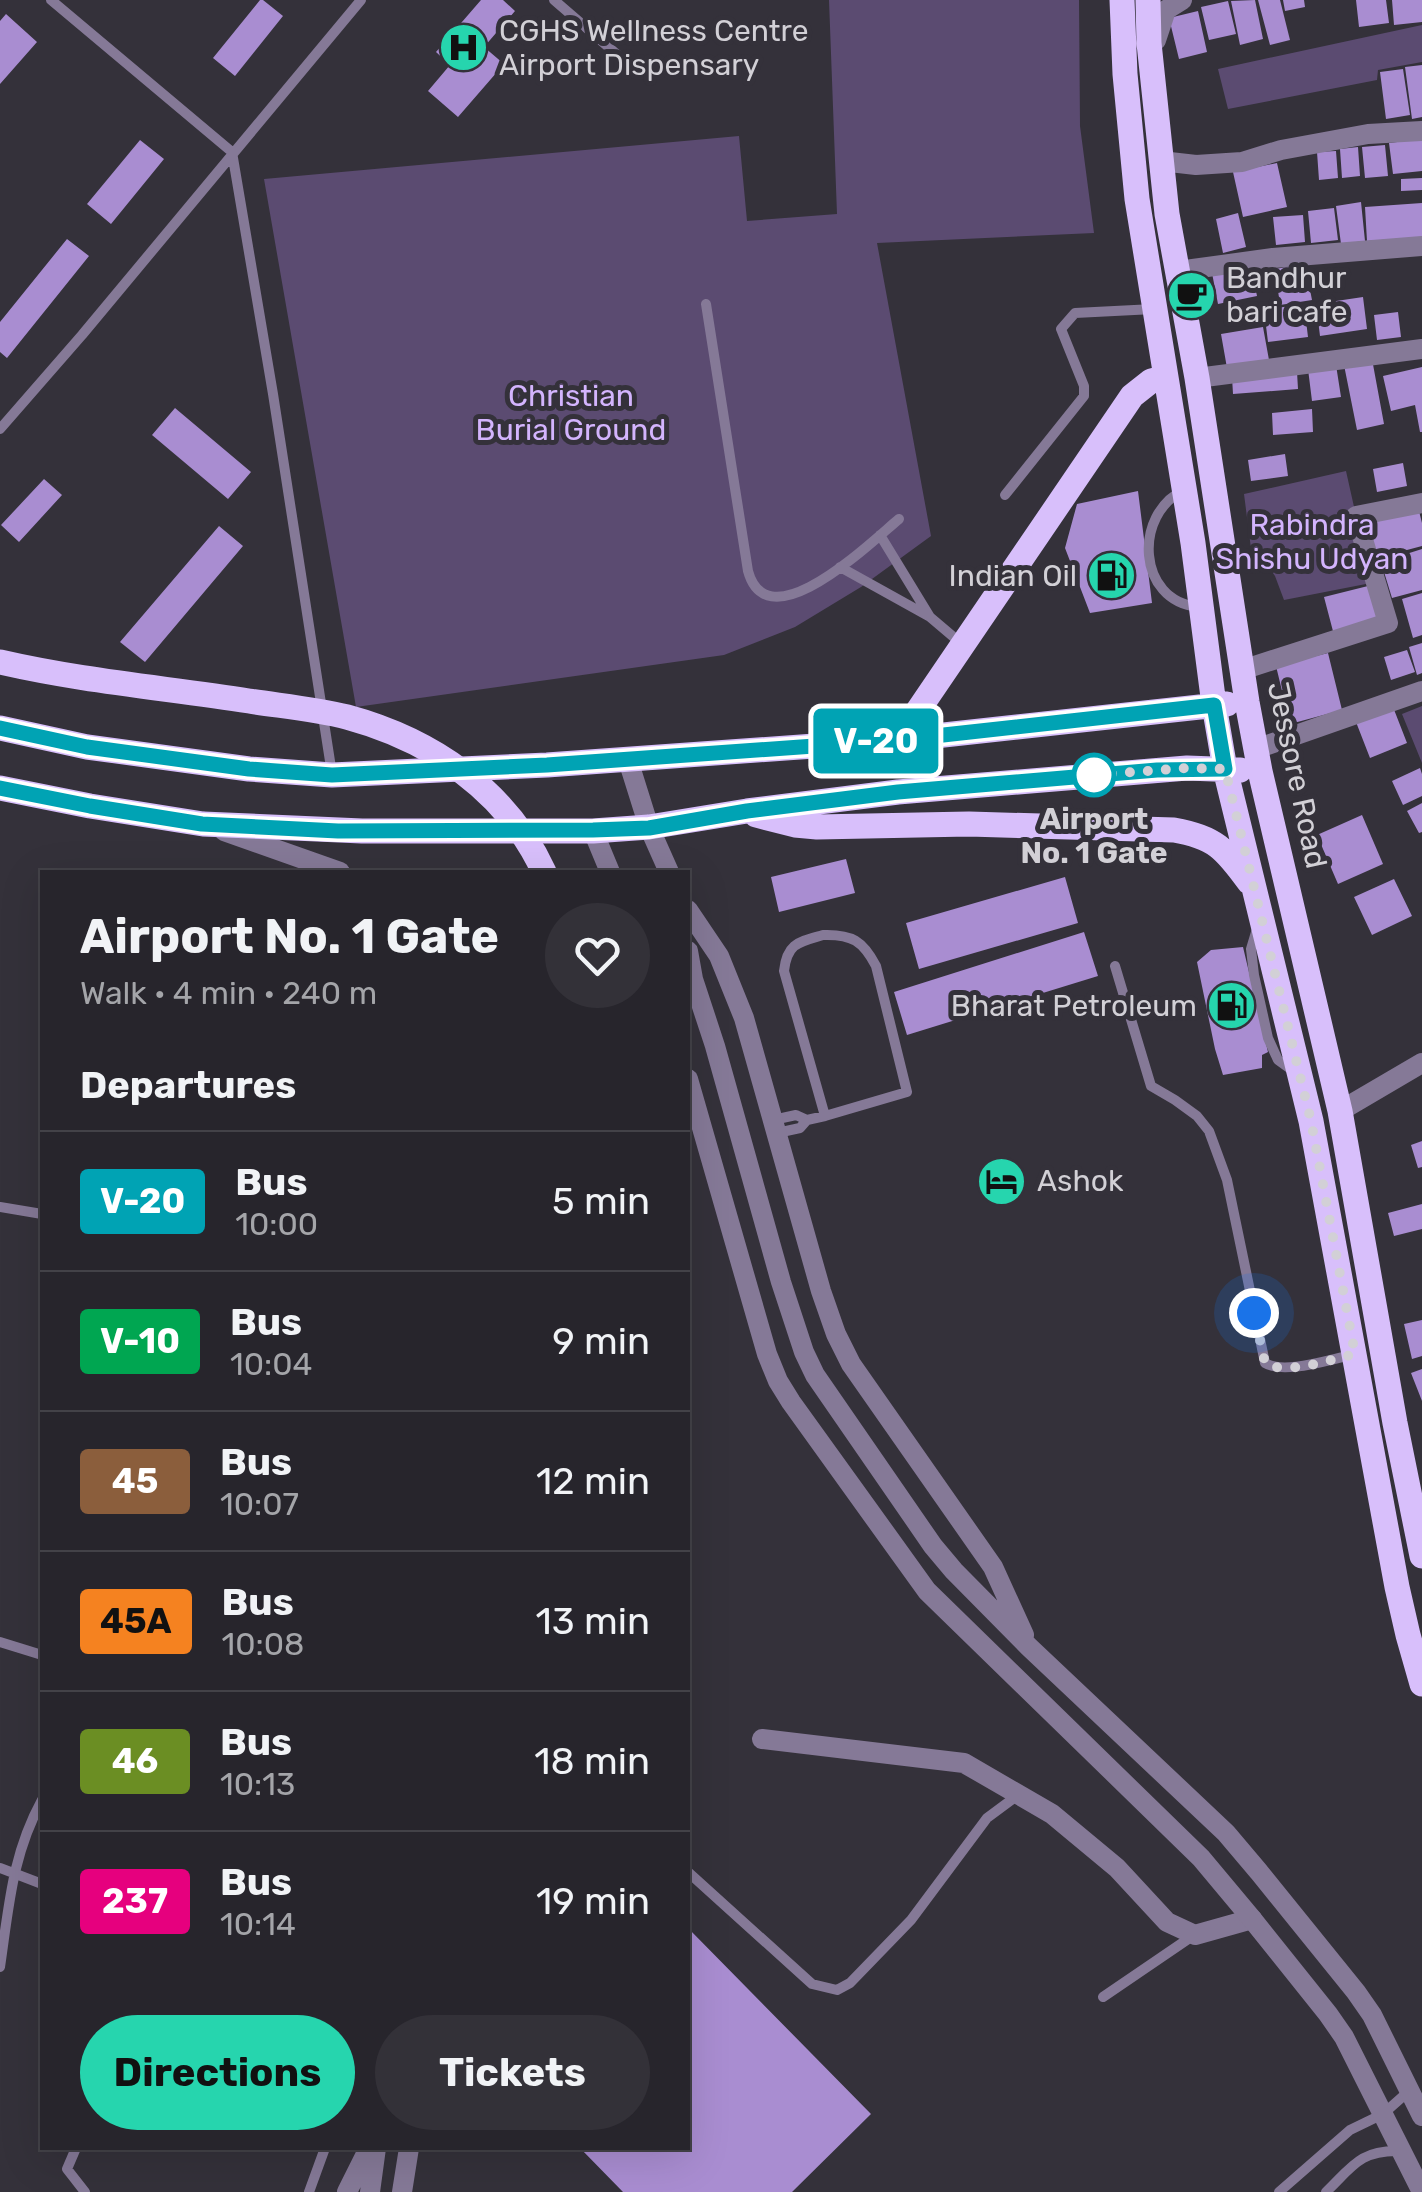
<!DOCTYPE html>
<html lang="en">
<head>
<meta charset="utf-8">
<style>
  body { margin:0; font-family:Rubik,sans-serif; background:#333138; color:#f1f3f6; height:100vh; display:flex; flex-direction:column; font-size:38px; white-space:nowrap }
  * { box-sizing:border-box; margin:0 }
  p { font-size:32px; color:#a4a5a9 }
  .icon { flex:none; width:55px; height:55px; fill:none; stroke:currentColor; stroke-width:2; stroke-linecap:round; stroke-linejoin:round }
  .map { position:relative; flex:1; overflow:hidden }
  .drawer { position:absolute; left:40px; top:870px; width:650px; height:1280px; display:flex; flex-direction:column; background:#27252c; border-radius:0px; box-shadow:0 10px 40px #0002,0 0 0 2px #434248 }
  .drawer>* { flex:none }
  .badge { padding:0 20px; border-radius:8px; font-size:35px; line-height:65px }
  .you { position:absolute; width:50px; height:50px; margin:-25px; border:8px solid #fff; border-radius:50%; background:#1a73e8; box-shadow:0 0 0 15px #1a73e833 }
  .map>.badge { position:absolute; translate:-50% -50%; box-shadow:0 0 0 5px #fff }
  h2 { padding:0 40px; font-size:38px; line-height:90px }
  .round { display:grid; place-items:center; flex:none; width:105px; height:105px; border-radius:52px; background:#333138 }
  .head { display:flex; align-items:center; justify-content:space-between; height:170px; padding:0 40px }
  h1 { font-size:48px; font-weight:700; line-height:75px }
  .cta { display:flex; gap:20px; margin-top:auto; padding:20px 40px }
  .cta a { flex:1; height:115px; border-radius:60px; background:#26d5ae; color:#111; font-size:40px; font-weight:700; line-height:115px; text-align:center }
  .cta a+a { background:#333138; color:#f1f3f6 }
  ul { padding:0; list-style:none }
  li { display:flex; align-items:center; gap:30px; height:140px; padding:0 40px; border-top:2px solid #434248 }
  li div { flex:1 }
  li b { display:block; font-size:38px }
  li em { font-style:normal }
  li .badge { min-width:110px; font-weight:700; text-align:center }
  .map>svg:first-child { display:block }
</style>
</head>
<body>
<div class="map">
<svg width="1422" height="2192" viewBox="0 0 1422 2192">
  <rect width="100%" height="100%" fill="#34313a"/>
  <path fill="#5b4b71" d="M829,0H1079L1080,126L1094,233L877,243L931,536L861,587L795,627L724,655L356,707L264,179L739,136L747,221L837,214Z
    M1422,25V62L1378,70L1377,80L1228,109L1218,69Z
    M1346,471L1371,583L1284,600L1275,576L1266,563L1253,564L1244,494Z
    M1422,706V763L1402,714Z"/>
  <path fill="#a98dd1" d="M260,0H263L283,16L235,76L213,58Z
    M481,0H503L515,11L484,47L504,64L458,117L428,91L450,65L436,52Z
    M1255,0L1263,39L1240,45L1231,1Z
    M1258,0H1280L1290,40L1270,45Z
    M1283,0H1304L1305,7L1285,11Z
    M1356,0H1386L1389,23L1359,27Z
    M1392,0H1422V22L1394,25Z
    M1228,1L1236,34L1209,40L1201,7Z
    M1198,11L1207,52L1179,59L1169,18Z
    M6,14L37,42L0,84V21Z
    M1422,65V117L1412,119L1405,67Z
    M1403,69L1410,115L1386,119L1380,72Z
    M1422,139V171L1393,174L1389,143Z
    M140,140L164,159L111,224L87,204Z
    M1385,145L1388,176L1365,178L1362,147Z
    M1358,147L1360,176L1342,178L1340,149Z
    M1336,151L1338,178L1319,180L1317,152Z
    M1277,163L1287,207L1243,217L1233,172Z
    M1422,178V190L1401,191V179Z
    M1361,202L1365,241L1341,244L1336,206Z
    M1422,203V237L1367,241L1365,207Z
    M1334,208L1338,240L1311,243L1308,211Z
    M1238,213L1246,247L1223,253L1216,219Z
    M1303,215L1305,242L1276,245L1273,217Z
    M67,239L89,256L7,358L0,352V322Z
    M1305,264L1312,300L1280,305L1275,269Z
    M1251,266L1257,296L1218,304L1212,273Z
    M1363,297L1367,329L1320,336L1316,304Z
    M1304,304L1308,337L1268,342L1264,310Z
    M1398,312L1401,337L1377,340L1374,315Z
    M1263,327L1269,360L1227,368L1221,334Z
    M1372,359L1384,424L1357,430L1344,365Z
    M1336,365L1341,397L1312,401L1308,369Z
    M1422,367V432H1420L1415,405L1391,411L1383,376Z
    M1297,372L1298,389L1233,394L1232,377Z
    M175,408L251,472L228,499L152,435Z
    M1312,409L1313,432L1273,435L1272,413Z
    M1285,454L1288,476L1251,481L1248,460Z
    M1403,463L1407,486L1377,492L1373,469Z
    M44,479L62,495L19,542L1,525Z
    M1138,491L1152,603L1090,613L1065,548L1077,504Z
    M1418,507L1422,523V546L1373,559L1363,521Z
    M219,526L243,546L145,662L120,642Z
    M1422,549V590L1392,598L1381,562Z
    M1372,585L1382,622L1334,635L1324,597Z
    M1422,593V635L1413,638L1402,599Z
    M1422,643V673L1417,675L1409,647Z
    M1407,650L1415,672L1391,680L1384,657Z
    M1328,653L1342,710L1290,724L1276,666Z
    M1393,707L1407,743L1370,758L1356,722Z
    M1420,768L1422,774V796L1403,805L1392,781Z
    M1422,803V832L1419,833L1407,811Z
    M1362,815L1383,864L1338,884L1317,835Z
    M846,859L855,893L779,912L771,877Z
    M1065,877L1078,923L919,969L906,923Z
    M1394,879L1412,916L1372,935L1354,897Z
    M1084,932L1098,976L907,1035L894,992Z
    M1243,947L1268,1052L1262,1055V1068L1223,1075L1215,1049L1197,962L1211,950Z
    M1422,1141V1167L1418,1168L1411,1145Z
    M1422,1204V1229L1394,1236L1388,1213Z
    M1422,1320V1356L1412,1359L1404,1324Z
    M1422,1369V1401L1411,1373Z
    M688,1928L871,2114L792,2192H623L580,2148H688Z"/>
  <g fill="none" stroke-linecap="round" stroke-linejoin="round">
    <path stroke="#857997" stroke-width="10" d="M51,0L232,152L273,394L332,774
      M554,0L620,57
      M706,304L748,571C768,644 872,541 899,519
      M0,429L82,335L361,0
      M1184,490C1133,514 1137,601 1198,607
      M1005,495L1084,396V386L1061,329L1075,313L1154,309
      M840,567L930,617L880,535
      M930,617L963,645
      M1257,929L1251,949L1254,975L1268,1038L1278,1060L1296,1073
      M823,935C852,934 863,941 876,966L907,1092L825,1116L784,971C787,943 799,942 823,935Z
      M1115,966L1151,1086L1175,1100L1197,1116L1209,1131L1227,1180L1265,1363C1284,1375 1330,1359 1352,1355
      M773,1120L796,1115L807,1120L825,1116
      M777,1133L800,1128L807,1120
      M0,1207L42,1214
      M0,1642L42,1655
      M0,1868L42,1884
      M688,1872L812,1984L837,1990L850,1983L911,1920L987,1818L1018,1795
      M0,1967C9,1906 12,1855 42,1800
      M1103,1997L1194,1935
      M76,2148L67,2169L85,2192
      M309,2192L325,2148
      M1279,2192L1350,2130L1383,2114L1409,2091
      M1326,2192C1352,2167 1360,2150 1399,2151"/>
    <path stroke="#857997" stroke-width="20" d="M1146,44L1156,40L1166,10L1182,0
      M1161,161L1196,165L1242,162L1281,150L1368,134L1422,131
      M1178,271L1273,258L1422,246
      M1197,378L1422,349
      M1242,670L1388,623L1356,516L1422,503
      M1256,749L1422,691
      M762,1739L964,1763L1052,1814L1117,1868L1167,1922L1195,1935L1252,1919"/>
    <path stroke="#857997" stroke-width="20" d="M628,760L649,827L669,872
      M224,831L340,872
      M593,831L610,872
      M688,910L719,956L744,1018L821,1291L836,1334L851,1364L993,1567L1024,1635
      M688,951L693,979L715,1046L781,1282L804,1352L815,1375L933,1546L954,1571L1029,1647L1226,1833L1259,1872L1356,1992L1372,2015L1422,2116
      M688,1079L767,1354L778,1381L791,1402L927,1591L1201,1858L1252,1919L1328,2014L1344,2037L1422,2192
      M1340,1111L1422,1063
      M347,2192L369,2148
      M370,2192L376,2148
      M402,2192L409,2148"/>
    <path stroke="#d8bffb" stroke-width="25" d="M1122,0L1125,74L1137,199L1193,543L1214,705L1225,769L1311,1121L1397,1587L1408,1635L1422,1684
      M1148,0L1149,43L1167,214L1197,378L1247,702L1260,771L1340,1111L1395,1423L1422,1556
      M0,728L87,747L249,769L332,775L547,765L898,740L1227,704
      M898,740L1132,396L1151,381L1166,377
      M0,788L90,806L203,824L362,831H593L649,827L747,811L898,792L1187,768L1240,770
      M756,815L795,825L817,827L969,824L1174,830C1215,837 1225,849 1249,882"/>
    <path stroke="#d8bffb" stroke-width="25" d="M0,662C82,681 166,688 249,701C281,706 315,709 347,717C432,740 507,791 544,872"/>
  </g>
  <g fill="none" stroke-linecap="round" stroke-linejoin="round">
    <defs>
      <path id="line" d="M0,728L87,747L249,769L332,775L547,765L898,740L1214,705L1225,769L1157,770L898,792L747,811L649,828L593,830L338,831L202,824L90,806L0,788"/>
    </defs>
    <use href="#line" stroke="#fff" stroke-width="22"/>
    <use href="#line" stroke="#00a3b4" stroke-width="15"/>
    <path stroke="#d2d0d6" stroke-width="10" stroke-dasharray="0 18" d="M1094,775L1187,768L1225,769L1311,1121L1355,1354C1333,1359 1284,1376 1265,1363L1254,1313"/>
  </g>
  <defs>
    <symbol id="hospital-disc" viewBox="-11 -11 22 22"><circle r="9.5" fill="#26d5ae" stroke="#34313a"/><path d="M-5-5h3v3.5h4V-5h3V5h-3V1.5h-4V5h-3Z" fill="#111"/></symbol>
    <symbol id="cafe-disc" viewBox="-11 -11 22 22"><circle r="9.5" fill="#26d5ae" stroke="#34313a"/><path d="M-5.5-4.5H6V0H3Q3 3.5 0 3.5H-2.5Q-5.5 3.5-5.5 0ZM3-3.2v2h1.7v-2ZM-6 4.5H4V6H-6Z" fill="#111"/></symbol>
    <symbol id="fuel-disc" viewBox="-11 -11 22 22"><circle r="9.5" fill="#26d5ae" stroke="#34313a"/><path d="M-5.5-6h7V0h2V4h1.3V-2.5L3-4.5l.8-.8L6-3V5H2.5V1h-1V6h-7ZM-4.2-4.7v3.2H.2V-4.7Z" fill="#111"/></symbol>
    <symbol id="hotel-disc" viewBox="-11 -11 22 22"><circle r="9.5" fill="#26d5ae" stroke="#34313a"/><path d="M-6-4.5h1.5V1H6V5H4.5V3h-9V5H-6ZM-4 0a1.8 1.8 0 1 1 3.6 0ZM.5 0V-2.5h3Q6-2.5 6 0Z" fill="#111"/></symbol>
  </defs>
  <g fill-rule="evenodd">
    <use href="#hospital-disc" x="436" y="20" width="55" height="55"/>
    <use href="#cafe-disc" x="1164" y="268" width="55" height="55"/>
    <use href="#fuel-disc" x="1084" y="548" width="55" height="55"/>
    <use href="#fuel-disc" x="1204" y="978" width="55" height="55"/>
    <use href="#hotel-disc" x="974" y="1154" width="55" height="55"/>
  </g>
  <circle fill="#fff" stroke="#00a3b4" stroke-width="5" cx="1094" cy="775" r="20"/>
  <g text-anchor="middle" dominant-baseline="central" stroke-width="10" stroke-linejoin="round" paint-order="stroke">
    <g font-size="30" fill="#d2d0d6" stroke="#34313a" text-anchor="start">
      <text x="499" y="31">CGHS Wellness Centre<tspan x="499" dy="34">Airport Dispensary</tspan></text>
      <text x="1226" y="278">Bandhur<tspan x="1226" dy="34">bari cafe</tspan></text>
      <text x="1077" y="576" text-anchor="end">Indian Oil</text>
      <text x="1197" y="1006" text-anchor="end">Bharat Petroleum</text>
      <text x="1037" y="1181">Ashok</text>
    </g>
    <g font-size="30" fill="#d3b4fd" stroke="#34313a">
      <text x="571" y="396">Christian<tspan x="571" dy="34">Burial Ground</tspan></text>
      <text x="1312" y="525">Rabindra<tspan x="1312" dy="34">Shishu Udyan</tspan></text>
    </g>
    <g font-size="30" fill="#d2d0d6" stroke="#34313a">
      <text transform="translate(1297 775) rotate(78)">Jessore Road</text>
    </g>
    <g font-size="30" font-weight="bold" fill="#d2d0d6" stroke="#34313a">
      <text x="1094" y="819">Airport<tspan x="1094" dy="34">No. 1 Gate</tspan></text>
    </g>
  </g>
</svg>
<div class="you" style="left:1254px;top:1313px"></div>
<b class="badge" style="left:876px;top:741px;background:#00a3b4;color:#fff">V-20</b>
<section class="drawer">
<div class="head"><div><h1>Airport No. 1 Gate</h1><p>Walk · 4 min · 240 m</p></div><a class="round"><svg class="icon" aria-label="heart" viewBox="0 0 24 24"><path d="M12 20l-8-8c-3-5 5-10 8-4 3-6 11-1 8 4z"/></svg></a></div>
<h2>Departures</h2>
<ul>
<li><span class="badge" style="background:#00a3b4;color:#fff">V-20</span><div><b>Bus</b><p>10:00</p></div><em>5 min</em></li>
<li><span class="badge" style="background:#00a651;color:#fff">V-10</span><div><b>Bus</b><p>10:04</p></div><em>9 min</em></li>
<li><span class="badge" style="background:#8b5e3c;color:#fff">45</span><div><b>Bus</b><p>10:07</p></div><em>12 min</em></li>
<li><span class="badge" style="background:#f58220;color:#111">45A</span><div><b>Bus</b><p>10:08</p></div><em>13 min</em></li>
<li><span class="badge" style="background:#6b8e23;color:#fff">46</span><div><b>Bus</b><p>10:13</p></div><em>18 min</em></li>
<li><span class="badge" style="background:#e6007e;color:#fff">237</span><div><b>Bus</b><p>10:14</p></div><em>19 min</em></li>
</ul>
<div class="cta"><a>Directions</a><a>Tickets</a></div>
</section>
</div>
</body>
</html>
